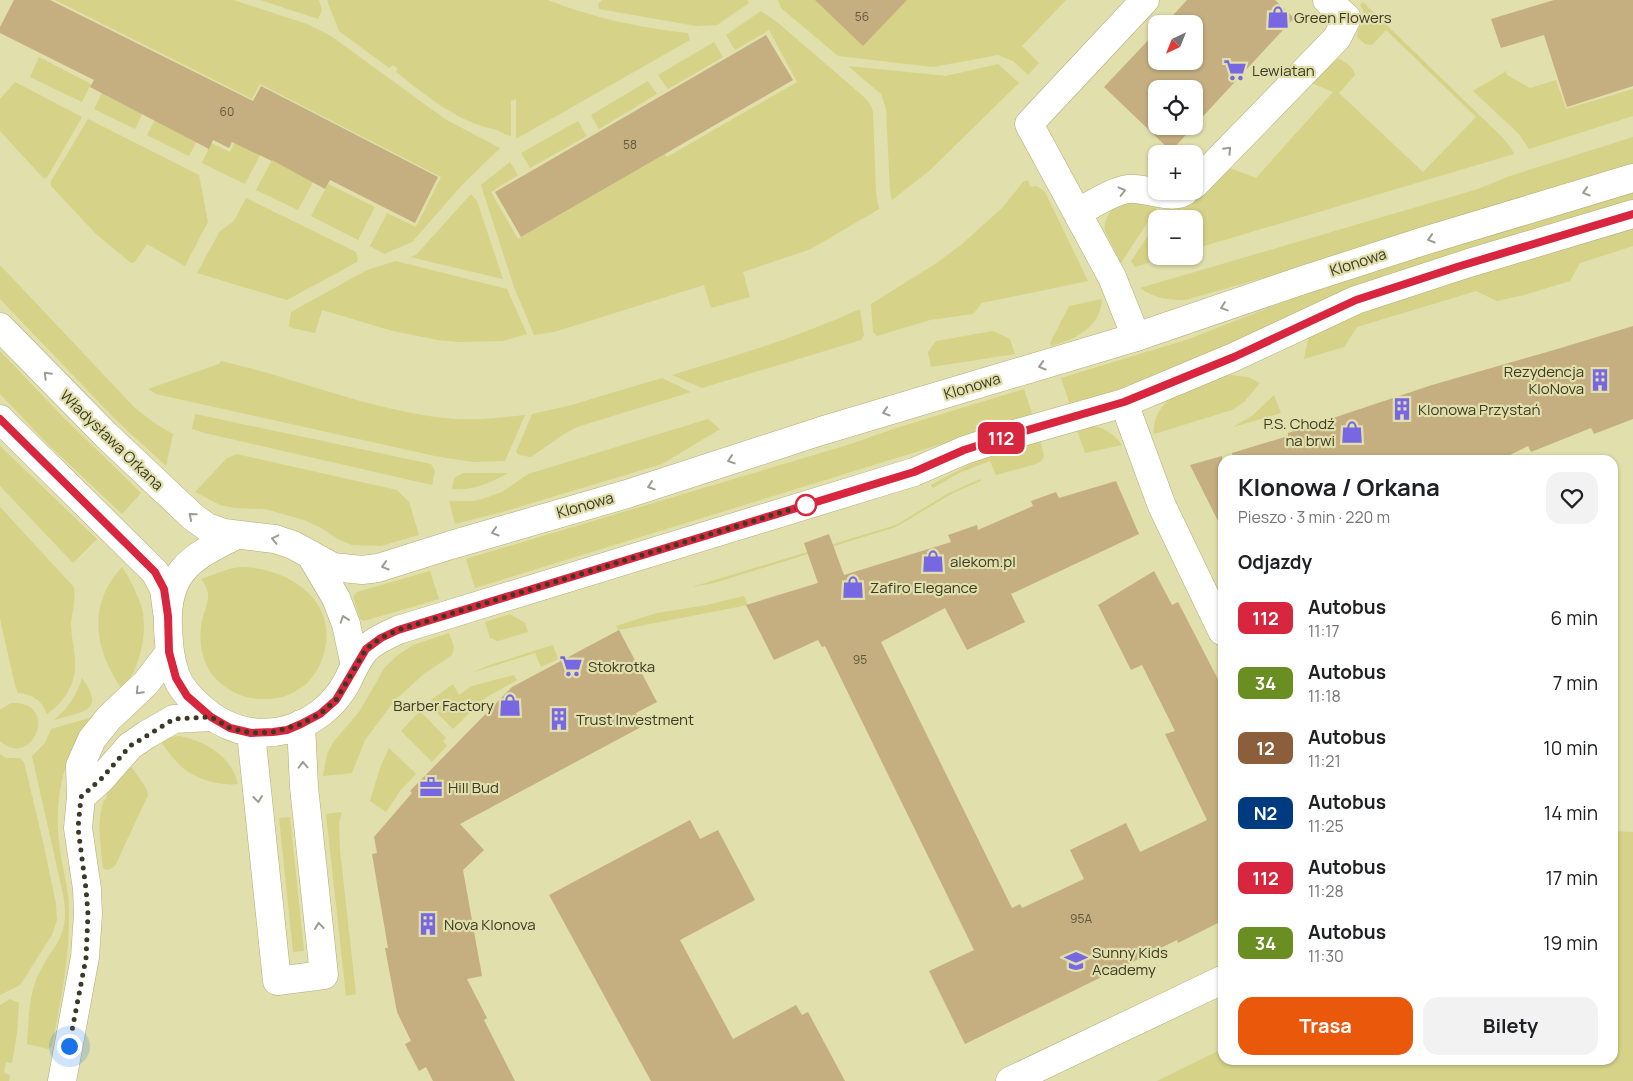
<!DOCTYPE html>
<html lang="pl">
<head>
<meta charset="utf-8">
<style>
  body { margin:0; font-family:Manrope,sans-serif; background:#f2f2f2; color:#202124; height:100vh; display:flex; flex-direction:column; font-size:19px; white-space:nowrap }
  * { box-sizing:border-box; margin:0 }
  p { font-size:16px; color:#757577 }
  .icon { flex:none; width:28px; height:28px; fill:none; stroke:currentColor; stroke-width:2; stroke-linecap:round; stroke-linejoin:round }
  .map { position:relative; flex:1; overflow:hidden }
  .side { position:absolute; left:1218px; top:455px; width:400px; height:610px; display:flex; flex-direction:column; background:#fff; border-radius:15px; box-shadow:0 1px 4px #0004 }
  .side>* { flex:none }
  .badge { padding:0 10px; border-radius:8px; font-size:18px; line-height:32px }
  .needle { width:32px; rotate:223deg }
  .fabs { position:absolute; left:1148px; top:15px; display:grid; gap:10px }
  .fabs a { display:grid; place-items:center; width:55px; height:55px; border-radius:10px; background:#fff; box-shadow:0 1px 4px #0004; font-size:25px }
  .you { position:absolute; width:25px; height:25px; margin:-12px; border:4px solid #fff; border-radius:50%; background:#1a73e8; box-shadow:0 0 0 8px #1a73e833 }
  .map>.badge { position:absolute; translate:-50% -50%; box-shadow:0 0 0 2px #fff }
  h2 { padding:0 20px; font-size:19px; line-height:45px }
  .round { display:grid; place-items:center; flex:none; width:52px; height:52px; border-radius:15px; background:#f2f2f2 }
  .summary { display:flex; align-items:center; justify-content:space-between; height:85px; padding:0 20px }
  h1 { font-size:24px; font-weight:700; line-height:38px }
  .cta { display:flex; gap:10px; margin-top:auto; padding:10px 20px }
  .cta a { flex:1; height:58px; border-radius:15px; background:#ea580c; color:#fff; font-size:20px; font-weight:700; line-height:58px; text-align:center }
  .cta a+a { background:#f2f2f2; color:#202124 }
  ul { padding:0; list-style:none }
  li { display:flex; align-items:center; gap:15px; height:65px; padding:0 20px }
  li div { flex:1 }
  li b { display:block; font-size:19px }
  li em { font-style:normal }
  li .badge { min-width:55px; font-weight:700; text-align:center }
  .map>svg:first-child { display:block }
</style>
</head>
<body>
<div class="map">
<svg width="1633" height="1081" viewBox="0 0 1633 1081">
  <rect width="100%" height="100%" fill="#e1dfab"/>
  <path fill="#d6d287" d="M55,0H233L307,24L331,36L445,119L500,148L462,185L412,242L384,254L370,246L387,213L416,227L441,177L260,84L252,99Z
    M260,0H319L322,10L318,19Z
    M327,0H548C593,18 640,28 688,33L690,40L516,139V99L511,101V136C504,135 499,130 493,129C454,120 427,96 396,72L398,69L393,65L389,68L339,31Z
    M602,0H747L749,3L717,25L696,26L599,9L598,4Z
    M778,0H1066L1022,46L1039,63L1028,75L1013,61L998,55L933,67L838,56L781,8Z
    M1363,2L1503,138L1511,148L1514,154L1194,249V219H1160L1169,204L1189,203L1196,201L1230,168L1256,178L1333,92L1309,82L1336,58C1344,60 1353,66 1355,75L1339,93L1423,172L1476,117L1386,30L1372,45L1365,44L1357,37C1357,22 1372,22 1360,5Z
    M761,11L777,22L864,97L871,105L873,112L876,192L879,209L811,249L743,272L750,297L711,308L704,285L554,332L534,335L514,287L481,185L510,162L518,175L491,192L518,239L665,154L667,157L797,82L769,30L735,50L726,35Z
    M714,42L723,57L668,89L658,75Z
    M39,57L91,84L82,102L30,77Z
    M998,64L1019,83L929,171L892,200L890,191L886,109L881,94L848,66L946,76Z
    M1506,71L1507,75L1530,88L1556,80L1566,109L1633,89V116L1529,149L1519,134L1473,91Z
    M648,81L657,94L599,129L591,115Z
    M15,82L82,117L48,176L44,179L0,131V99Z
    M104,89L144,110L135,129L94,109Z
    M157,116L199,137L189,156L147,135Z
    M88,119L199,175L208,222L185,266L147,244L135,262L131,263L96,234L51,186V181Z
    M578,121L587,136L530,168L521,153Z
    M1633,137V167L1302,267L1185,300C1167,300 1154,298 1140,288L1478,189L1510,176Z
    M237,138L262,151L245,184L202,163L211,143L230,152Z
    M274,156L313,182L298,210L256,190Z
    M1028,180L1030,187L1037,186L1045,192L1088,281L982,303L973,314L930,320L877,336L873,332L871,304L935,264L961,245L1003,207L1023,182Z
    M328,184L375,207L358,240L311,216Z
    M1633,189V203L1164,374L1070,405L1061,378L1189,339L1329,284Z
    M471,194L477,201L503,279L410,257L416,255Z
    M246,198L356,252L358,259L357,262L287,300L197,273L220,231L234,221Z
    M1122,201L1160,203L1121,263L1105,231C1103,219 1112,207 1122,201Z
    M1156,224V256H1171L1135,267L1131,261Z
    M1633,229V246L1580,263L1570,281L1524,295L1497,301L1476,291L1357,327L1344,347L1304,359L1309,335C1413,290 1524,261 1633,229Z
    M396,261L507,289L527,334L503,341L459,342L438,340L393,331L322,310L315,333L292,328L289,326L291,312L367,270Z
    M0,265L135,408L153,422L173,434L166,466L116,420L0,299Z
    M1102,299C1101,326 1076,340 1051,346L1050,343L1069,306Z
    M860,309L864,336L861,340L702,388L672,375C735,356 799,337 860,309Z
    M993,331L1010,339L1015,354L931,367L928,352L936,341Z
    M0,351L60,414L141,493L122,514L49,445L0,394Z
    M221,361C296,378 368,410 444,418C471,421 498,418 525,415L505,461L473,462L435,456L156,394L148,389L219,364Z
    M1231,375L1248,377L1260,383L1244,402L1232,410L1154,434C1152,420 1161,405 1173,396L1220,377Z
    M662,378L691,392L577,427L564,434L531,457L519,455L516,452L532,414L568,406Z
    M1024,389L1033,416L475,588L466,559L854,443L893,429Z
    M1274,395L1281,413L1233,427L1252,416Z
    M195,414L431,464L435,471L432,485L205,433L192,429Z
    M708,419L720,429L662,464L502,512L455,524L449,501H473L482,499L502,492L528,474Z
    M1092,426C1106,428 1114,434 1122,445L1085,453L1076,427Z
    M1040,439L1044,457L1041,461L1036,464L996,475L990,461L959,473L933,488L931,485L987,455Z
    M0,446L97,539L73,563L0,486Z
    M236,454L397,490L409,502L419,535L381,546L352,545L338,539L323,529L304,520L265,509L235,508L220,505L195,492L226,459Z
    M463,473H508C491,483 472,491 452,489L454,478Z
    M980,479L981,481L953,493L896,527L714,583L692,587L896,525L947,494Z
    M0,507L73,586C77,597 72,612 71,624C71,637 75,650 75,663C76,685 64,702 47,714C42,700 32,694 18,693L15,685L0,619Z
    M122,567C130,578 136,592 141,605C149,630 140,670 122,689C94,650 87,604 122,567Z
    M240,567C285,567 336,597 325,649C322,663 315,676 305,685C293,694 281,699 267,699C248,700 232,694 218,681C202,666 198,642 202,621C206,603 214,596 201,579L229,569Z
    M430,571L439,599L364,621L360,619L353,597L357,592Z
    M744,596L748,605L619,630L616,626L657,613L707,605Z
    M510,614L525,623L528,632L498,641L490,638L485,622Z
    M449,633L454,647L452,655L425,673L395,700L365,740L352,773L323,776L327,754L334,741L359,712L385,667L398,655L413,645Z
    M553,645L558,659L541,667L535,653L471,673L490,665Z
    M514,675L517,680L485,698L453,729L427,703L453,684L459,695L472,686Z
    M82,678C107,712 81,712 54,720C68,708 77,695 82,678Z
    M11,703C61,700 33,771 0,741V710Z
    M420,711L446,738L443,741L447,746L432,762L401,731Z
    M93,717C86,730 76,743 70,756C58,782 56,814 59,842C61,865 69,887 69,910C70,956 61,1001 52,1046L48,1049L27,1044C29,1025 28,1002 35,983C49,945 72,942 63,894L32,756L45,743L51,729Z
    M179,736C206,741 231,756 238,784C221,786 197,780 183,768C174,760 167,750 160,741L165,738Z
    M389,748L416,774L400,791L386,812L370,801L380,768Z
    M0,754L6,758H20L24,762L44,846L56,904L57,920L52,935L20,985L0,995Z
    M128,762L146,788L148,795L115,866L109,870L103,869C101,847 96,821 104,800L106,799L108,790Z
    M342,812L339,823L340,850L356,994L346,996L326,814Z
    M290,817L304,951L293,952L279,818Z
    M1613,831L1633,832V1081H1157L1222,1049V1060H1612Z
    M10,999L19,1003L17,1033L12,1063L6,1062L4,1073L10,1075L9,1081H0V1005Z"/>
  <path fill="#c5af80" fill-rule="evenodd" d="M14,0H50L253,101L261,86L438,177L415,223L330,180L325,189L272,160V161L232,142L229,148L213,140L209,149L90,87L94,80L0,33V27Z
    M815,0H907L863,46Z
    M1187,0H1275L1294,18L1171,151L1104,87L1156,32V61H1194V24H1165ZM1156,89H1194V126H1156Z
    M1554,0H1633V86L1567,107L1544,35L1501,48L1491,19Z
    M766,35L793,80L521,237L495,192Z
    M1633,326V419L1594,434L1591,428L1531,452L1528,446L1500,460H1233L1232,453L1288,436V433L1432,385L1554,350Z
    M1222,456V529L1190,465Z
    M1116,481L1139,534L1011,594L1025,622L967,650L945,608L881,642L1012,908L1020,904L1022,908L1084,879L1070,850L1126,823L1140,852L1207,820L1165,734L1175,731L1142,665L1131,670L1098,605L1154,571L1172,605L1178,602L1222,687V921L1178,943L1177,940L965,1044L929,971L974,950L825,646L822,647L818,640L774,660L746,605L818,583L804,543L829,534L844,575L951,542L948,535L977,525L978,530L1033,506L1031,501L1056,492L1059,498Z
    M619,630L657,702L636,713L643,726L460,824L484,850L463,870L482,976L467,979L487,1018L484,1020L515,1081H433L426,1067L419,1071L405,1044L411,1041L397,1012L385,948H388L372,854L377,853L374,837L412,793L410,791L512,687Z
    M690,820L700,839L718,830L755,900L680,940L733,1039L796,1005L802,1015L808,1012L845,1081H651L549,895Z"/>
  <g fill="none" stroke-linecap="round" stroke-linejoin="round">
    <defs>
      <path id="minor" d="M1194,185L1337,38L1347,18L1327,0
        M1078,212C1094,204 1110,192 1128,189C1145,187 1171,201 1185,191
        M1136,337L1112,277L1029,124L1145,0
        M1124,403L1162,506L1222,631
        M251,733L277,981L324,975L304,787L301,724
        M81,797L101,779L130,746L146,735L174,719L211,717
        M62,1081L85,957L88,914L87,889L78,828L81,797L80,766L92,739L109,718L146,683L169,653
        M1010,1081L1222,980"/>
      <path id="tertiary" d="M0,327L106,435L193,517L207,527L224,533L275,539L293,545L333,567L362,570L378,568L451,545L627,494L821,431L1136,337L1303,280L1424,241L1633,178
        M0,419L155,572L164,589L167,612
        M236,535C218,545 196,554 183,570C170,586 167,609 168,628C169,645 170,660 176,676C181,689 190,698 199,706C223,728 253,738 286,730C312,723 334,706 347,682C352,671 358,658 366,649C375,640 387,635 398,630L914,472L965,450L1011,435L1124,403L1234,357L1356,300L1469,263L1633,214
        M310,554L336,598L346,624L355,666"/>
    </defs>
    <use href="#minor" stroke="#afad7a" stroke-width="29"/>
    <use href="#tertiary" stroke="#afad7a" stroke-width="29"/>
    <use href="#minor" stroke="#fff" stroke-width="28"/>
    <use href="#tertiary" stroke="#fff" stroke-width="28"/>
  </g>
  <defs><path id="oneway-chevron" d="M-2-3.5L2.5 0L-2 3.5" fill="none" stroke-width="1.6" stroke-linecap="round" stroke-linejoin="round" transform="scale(1.25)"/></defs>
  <g stroke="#9d9c92">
    <use href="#oneway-chevron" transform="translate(1228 150) rotate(-46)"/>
    <use href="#oneway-chevron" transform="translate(1122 191) rotate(-14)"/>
    <use href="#oneway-chevron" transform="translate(1586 192) rotate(163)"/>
    <use href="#oneway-chevron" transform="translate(1431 239) rotate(163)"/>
    <use href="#oneway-chevron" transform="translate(1224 307) rotate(161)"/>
    <use href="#oneway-chevron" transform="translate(1042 366) rotate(164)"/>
    <use href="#oneway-chevron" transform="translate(47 375) rotate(-135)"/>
    <use href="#oneway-chevron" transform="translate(886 412) rotate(163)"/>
    <use href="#oneway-chevron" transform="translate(731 460) rotate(162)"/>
    <use href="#oneway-chevron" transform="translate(651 486) rotate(162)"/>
    <use href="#oneway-chevron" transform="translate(192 516) rotate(-140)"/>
    <use href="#oneway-chevron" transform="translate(495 532) rotate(163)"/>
    <use href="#oneway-chevron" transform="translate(275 539) rotate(-167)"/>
    <use href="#oneway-chevron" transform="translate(385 566) rotate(163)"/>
    <use href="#oneway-chevron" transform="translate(344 619) rotate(-109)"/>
    <use href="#oneway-chevron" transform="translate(139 691) rotate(134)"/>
    <use href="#oneway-chevron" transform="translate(303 765) rotate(-92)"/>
    <use href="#oneway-chevron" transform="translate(258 799) rotate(83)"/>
    <use href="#oneway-chevron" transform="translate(319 926) rotate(-96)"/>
  </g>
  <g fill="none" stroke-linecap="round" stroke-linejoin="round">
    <defs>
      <path id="line" d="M0,419L155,572L164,589L168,616L169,652L176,678L187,696L211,717L230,728L251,733L273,732L287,730L301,724L320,714L336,700L366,649L381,638L398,630L914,472L964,450L1011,435L1124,402L1234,357L1356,300L1457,267L1633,214"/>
    </defs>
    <use href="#line" stroke="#fff" stroke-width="11"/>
    <use href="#line" stroke="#d7263d" stroke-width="8"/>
    <path stroke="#3b3a25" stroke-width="5" stroke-dasharray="0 9" d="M69,1046L86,958L88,914L86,889L78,828L81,797L101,779L130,746L174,719L211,717L230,728L251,733L273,732L301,724L320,714L336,700L366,649L381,638L398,630L812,503L806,505"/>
  </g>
  <defs>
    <symbol id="shop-bare" viewBox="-9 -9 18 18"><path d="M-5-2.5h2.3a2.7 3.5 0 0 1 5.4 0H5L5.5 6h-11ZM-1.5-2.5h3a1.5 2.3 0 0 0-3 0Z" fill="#7867e2" stroke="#e1dfab" stroke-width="2.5" paint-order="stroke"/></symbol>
    <symbol id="supermarket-bare" viewBox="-9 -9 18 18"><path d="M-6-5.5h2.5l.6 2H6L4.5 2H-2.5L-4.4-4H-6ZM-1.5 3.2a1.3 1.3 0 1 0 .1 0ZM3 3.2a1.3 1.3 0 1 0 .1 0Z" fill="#7867e2" stroke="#e1dfab" stroke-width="2.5" paint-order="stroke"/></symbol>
    <symbol id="building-bare" viewBox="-9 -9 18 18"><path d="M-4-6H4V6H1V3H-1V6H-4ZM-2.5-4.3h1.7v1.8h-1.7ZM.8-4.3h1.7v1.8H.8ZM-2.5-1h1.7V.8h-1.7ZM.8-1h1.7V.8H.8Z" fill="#7867e2" stroke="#e1dfab" stroke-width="2.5" paint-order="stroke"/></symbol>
    <symbol id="office-bare" viewBox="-9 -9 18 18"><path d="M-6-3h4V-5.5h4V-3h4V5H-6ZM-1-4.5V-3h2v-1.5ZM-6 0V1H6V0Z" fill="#7867e2" stroke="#e1dfab" stroke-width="2.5" paint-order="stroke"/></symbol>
    <symbol id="school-bare" viewBox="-9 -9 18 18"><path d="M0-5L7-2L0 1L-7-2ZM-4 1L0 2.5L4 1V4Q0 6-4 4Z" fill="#7867e2" stroke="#e1dfab" stroke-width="2.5" paint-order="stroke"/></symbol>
  </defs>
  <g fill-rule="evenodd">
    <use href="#shop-bare" x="1262" y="1" width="32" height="32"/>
    <use href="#supermarket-bare" x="1219" y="54" width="32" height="32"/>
    <use href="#building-bare" x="1584" y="364" width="32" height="32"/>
    <use href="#building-bare" x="1386" y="393" width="32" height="32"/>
    <use href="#shop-bare" x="1336" y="416" width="32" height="32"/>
    <use href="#shop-bare" x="917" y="545" width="32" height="32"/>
    <use href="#shop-bare" x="837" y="571" width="32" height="32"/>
    <use href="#supermarket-bare" x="555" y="650" width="32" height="32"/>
    <use href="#shop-bare" x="494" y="689" width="32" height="32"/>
    <use href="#building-bare" x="543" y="703" width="32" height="32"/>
    <use href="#office-bare" x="415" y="771" width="32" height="32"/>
    <use href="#building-bare" x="412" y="908" width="32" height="32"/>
    <use href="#school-bare" x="1060" y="945" width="32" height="32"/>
  </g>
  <circle fill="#fff" stroke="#d7263d" stroke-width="2.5" cx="806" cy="505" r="10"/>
  <g text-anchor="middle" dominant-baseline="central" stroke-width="4.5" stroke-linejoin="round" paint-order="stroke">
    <g font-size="12" fill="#5e573c">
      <text x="862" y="16">56</text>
      <text x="227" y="111">60</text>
      <text x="630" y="144">58</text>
      <text x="860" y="659">95</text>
      <text x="1081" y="918">95A</text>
    </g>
    <g font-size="15" fill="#3b3a25" stroke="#e1dfab" text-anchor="start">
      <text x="1294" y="17">Green Flowers</text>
      <text x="1252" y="70">Lewiatan</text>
      <text x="1584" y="371" text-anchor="end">Rezydencja<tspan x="1584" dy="17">KloNova</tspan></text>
      <text x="1418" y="409">Klonowa Przystań</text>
      <text x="1335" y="423" text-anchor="end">P.S. Chodź<tspan x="1335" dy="17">na brwi</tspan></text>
      <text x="950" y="561">alekom.pl</text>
      <text x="870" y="587">Zafiro Elegance</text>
      <text x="588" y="666">Stokrotka</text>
      <text x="494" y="705" text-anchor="end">Barber Factory</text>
      <text x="576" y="719">Trust Investment</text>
      <text x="448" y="787">Hill Bud</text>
      <text x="444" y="924">Nova Klonova</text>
      <text x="1092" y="952">Sunny Kids<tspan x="1092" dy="17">Academy</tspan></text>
    </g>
    <g font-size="15" fill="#3b3a25" stroke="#e1dfab">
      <text transform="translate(1358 262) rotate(-18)">Klonowa</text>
      <text transform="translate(972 386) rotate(-17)">Klonowa</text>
      <text transform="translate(112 440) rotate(44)">Władysława Orkana</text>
      <text transform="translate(585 505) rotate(-16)">Klonowa</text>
    </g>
  </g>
</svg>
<div class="fabs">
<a><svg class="needle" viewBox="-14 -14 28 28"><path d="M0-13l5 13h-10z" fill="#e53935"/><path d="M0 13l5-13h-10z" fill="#757577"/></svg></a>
<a><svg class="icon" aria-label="locate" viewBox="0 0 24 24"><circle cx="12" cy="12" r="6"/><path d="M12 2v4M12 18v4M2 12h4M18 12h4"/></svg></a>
<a>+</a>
<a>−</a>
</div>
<div class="you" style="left:69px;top:1046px"></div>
<b class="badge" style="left:1001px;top:438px;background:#d7263d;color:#fff">112</b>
<section class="side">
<div class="summary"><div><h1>Klonowa / Orkana</h1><p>Pieszo · 3 min · 220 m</p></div><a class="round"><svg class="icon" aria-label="heart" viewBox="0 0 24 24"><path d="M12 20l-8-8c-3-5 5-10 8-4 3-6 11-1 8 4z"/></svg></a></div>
<h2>Odjazdy</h2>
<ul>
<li><span class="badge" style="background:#d7263d;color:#fff">112</span><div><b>Autobus</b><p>11:17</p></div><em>6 min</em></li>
<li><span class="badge" style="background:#6b8e23;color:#fff">34</span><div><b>Autobus</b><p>11:18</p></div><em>7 min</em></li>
<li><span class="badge" style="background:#8b5e3c;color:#fff">12</span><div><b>Autobus</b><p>11:21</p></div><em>10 min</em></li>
<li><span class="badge" style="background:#003b80;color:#fff">N2</span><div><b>Autobus</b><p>11:25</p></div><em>14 min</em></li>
<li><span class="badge" style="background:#d7263d;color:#fff">112</span><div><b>Autobus</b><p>11:28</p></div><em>17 min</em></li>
<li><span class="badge" style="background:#6b8e23;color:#fff">34</span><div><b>Autobus</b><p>11:30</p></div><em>19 min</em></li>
</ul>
<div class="cta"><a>Trasa</a><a>Bilety</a></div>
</section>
</div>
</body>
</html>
